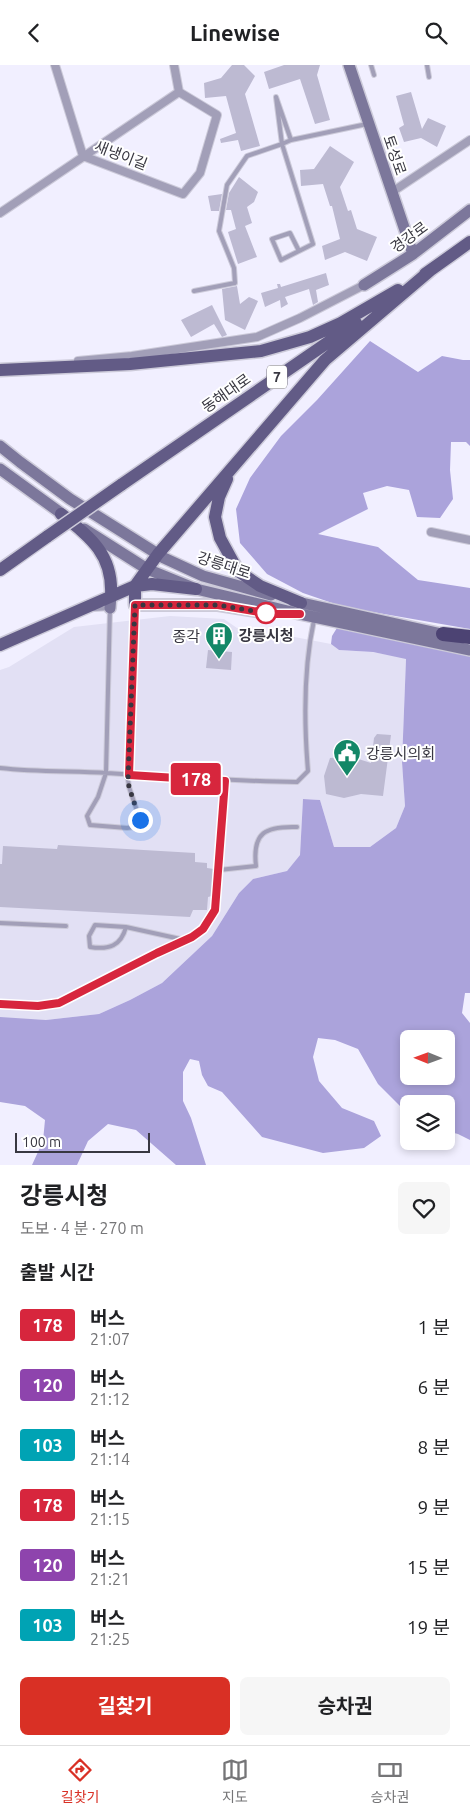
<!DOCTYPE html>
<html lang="ko">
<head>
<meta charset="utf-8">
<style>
  body { margin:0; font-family:Ubuntu,"Noto Sans KR",sans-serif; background:#f6f6f6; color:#202124; height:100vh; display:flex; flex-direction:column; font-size:19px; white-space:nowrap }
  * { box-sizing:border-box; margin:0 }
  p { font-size:16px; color:#757577 }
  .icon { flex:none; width:28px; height:28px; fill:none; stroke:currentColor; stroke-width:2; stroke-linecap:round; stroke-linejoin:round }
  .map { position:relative; height:1100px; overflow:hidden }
  .details { display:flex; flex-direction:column; background:#fff; flex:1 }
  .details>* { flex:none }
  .badge { padding:0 10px; border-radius:4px; font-size:18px; line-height:32px }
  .needle { width:32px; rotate:271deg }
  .buttons { position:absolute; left:400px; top:965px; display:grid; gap:10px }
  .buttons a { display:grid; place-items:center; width:55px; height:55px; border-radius:8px; background:#fff; box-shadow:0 2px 8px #0003; font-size:25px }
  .scale { position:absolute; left:15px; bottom:12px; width:135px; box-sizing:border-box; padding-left:5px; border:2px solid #383741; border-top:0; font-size:14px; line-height:18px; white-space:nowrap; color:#383741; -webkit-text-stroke:4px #fff; paint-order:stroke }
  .you { position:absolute; width:25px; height:25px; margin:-12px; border:4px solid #fff; border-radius:50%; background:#1a73e8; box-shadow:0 0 0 8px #1a73e833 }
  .map>.badge { position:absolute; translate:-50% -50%; box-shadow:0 0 0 2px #fff }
  h2 { padding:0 20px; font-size:19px; line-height:45px }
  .round { display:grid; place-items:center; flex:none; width:52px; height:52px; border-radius:8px; background:#f6f6f6 }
  .head { display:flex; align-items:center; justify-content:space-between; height:85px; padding:0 20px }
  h1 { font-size:24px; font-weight:700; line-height:38px }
  .action { display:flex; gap:10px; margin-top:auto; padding:10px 20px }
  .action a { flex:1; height:58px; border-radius:8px; background:#d93025; color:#fff; font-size:20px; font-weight:700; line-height:58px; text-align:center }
  .action a+a { background:#f6f6f6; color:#202124 }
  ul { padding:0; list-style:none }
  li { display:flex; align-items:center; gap:15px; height:60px; padding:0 20px }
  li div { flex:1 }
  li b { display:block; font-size:19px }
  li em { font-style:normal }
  li .badge { min-width:55px; font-weight:700; text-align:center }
  header { display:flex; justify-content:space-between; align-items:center; height:65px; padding:0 20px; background:#fff; font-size:22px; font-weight:700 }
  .dock { display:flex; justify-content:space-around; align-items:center; height:70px; border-top:1px solid #e0e0e0; background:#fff; font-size:14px; color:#757577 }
  .dock a { display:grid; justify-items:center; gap:2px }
  .dock .active { color:#d93025 }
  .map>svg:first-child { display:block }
</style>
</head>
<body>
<header><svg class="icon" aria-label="back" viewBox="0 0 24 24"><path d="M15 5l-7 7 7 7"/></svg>Linewise<svg class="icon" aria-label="search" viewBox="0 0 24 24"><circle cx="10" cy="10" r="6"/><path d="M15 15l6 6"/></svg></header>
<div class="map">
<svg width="470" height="1100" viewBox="0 0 470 1100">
  <rect width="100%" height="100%" fill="#f1efff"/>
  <path fill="#e2e0f4" d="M170,551L224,554L237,563L271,572L284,570L331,579L339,585L372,587L406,593L402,697L405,741L396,763L370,782H334L320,735L303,734L300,790L287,806L253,814L239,828L212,871L162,918L130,935L99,949L46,955L0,953V605L9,602L74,562Z"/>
  <path fill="#aba3db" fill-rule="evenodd" d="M370,276L418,307L442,291L463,295H470V381L466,377H451L450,405L453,434L440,453L417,452L409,425L387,421L363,428L368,444L318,469L378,482L418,515L470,523V564L344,542L303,528L267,509L240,478L236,444L250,413L281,371L317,335Z
    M340,558L470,585V928H465L462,948L470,958V1075L458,1069L446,1066V1039H409V1050L378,1019L358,984L335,975L318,973L313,992L319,1016L342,1043L374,1056L381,1071L364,1083L323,1088L262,1072L222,1027L208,1021L202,1010L199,996L190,994L183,1007V1036L191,1053L206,1100H176L136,1065L108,1059L88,1076L77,1100H32L43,1076L45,1055L25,1041L0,1037V952L46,955L99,949L130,935L162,918L212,871L239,828L253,814L287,806L300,790L303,734L320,735L334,782H370L396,763L405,741L402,697L406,594L373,587L339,585L331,579L332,571ZM409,974H446V1011H409Z"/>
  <path fill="#bdbad2" d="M232,0H244L255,11L245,29L260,81L241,86L238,75L221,78L220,74L236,68L226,31L205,33L204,18L221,13Z
    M284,0H320L317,10L330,55L315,59L300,14L269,24L264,7Z
    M411,27L422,64L428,53L446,61L437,82L421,73L404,77L399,63L404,60L396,31Z
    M330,81L354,97L340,122L348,146L351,145L357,164L377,172L367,196L345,187L325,195L322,181L340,174L332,141H330L323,119L301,121L300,105L314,104Z
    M239,112L258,127L254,137L247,142L252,158L245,161L257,192L238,199L228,167L236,164L231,145H226L229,128Z
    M222,129L219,146H211L208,131Z
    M326,208L329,220L316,225L318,237L313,240L309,224L285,232L288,239L281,243L280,235L265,242L261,228L278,223L277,219H280L281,222Z
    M237,221L240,239L249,232L258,236L245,265L225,255L222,224Z
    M212,240L227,270L222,272L214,259L191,272L181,255Z
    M208,585L232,587L231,605L206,603Z
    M377,669L391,670L383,731L361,729L344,733L326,729L324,711L330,693L349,691L371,698L374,673Z
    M58,780L195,788V797L207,798V803L214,804L212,831L208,832L207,845H193L190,852L0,842V799H2L3,781L57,784Z"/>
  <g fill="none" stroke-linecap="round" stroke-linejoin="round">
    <defs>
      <path id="lane" d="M371,0L374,10
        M427,0L429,12
        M291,75L282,79L313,179L281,195L272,174L290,168L299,186
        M194,226L235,218L234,203L219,166L227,120L247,91L282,79L276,32L291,75L367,59
        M94,544L110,543L106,708L98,732L87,751L90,760L127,763L134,762L140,755L129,722L128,714L135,543
        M0,703C36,707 70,706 107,708C170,712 233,716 297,717L308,706C304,658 304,601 314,555
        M219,805L256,801C252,767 266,761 297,762
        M0,858L66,861
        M126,862C121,881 109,885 90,882L89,871L95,860L126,862L185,875
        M0,939L38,941L59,938L157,888L191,872L203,863L215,845L225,716"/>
      <path id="street" d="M174,0L179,27
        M392,127L470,75
        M0,148L179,27L217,50L200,108L183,129L83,91L55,0
        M78,296L132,291L257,272L300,253L364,220
        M431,467L470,475"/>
      <path id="secondary" d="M349,0L413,189
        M364,220L413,189L470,145
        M0,381L20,397L70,434L164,493L203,511L271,530
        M0,404L69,454
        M84,464L147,504L196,524L300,549L470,585
        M293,536L451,571
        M135,540H218L267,548
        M110,543L111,530"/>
      <path id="primary" d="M425,209L470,177
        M0,305L130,299L261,286L310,272L341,258L398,225
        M227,414L219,432L215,452L220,473L238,506L260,521L301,538
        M121,420L356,258
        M61,449C90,472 113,489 111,530
        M0,505L48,471
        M135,540V521L152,519L196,524
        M0,580L135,521L158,489L325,295L432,204"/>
      <path id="highway" d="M443,569L470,572"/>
    </defs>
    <use href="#lane" stroke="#cccad9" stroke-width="6"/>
    <use href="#street" stroke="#cccad9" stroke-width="10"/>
    <use href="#secondary" stroke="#cccad9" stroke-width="14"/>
    <use href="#primary" stroke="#cccad9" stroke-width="15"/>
    <use href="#highway" stroke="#cccad9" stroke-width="16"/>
    <use href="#lane" stroke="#a29fb8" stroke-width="4"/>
    <use href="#street" stroke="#a29fb8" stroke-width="8"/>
    <use href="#secondary" stroke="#7c779b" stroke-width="11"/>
    <use href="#primary" stroke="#625b86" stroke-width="12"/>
    <use href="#highway" stroke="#4c4373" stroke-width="14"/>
    <defs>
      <path id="primary-bridge" d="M48,471L121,420"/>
    </defs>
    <use href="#primary-bridge" stroke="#cccad9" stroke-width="15" stroke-linecap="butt"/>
    <use href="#primary-bridge" stroke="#625b86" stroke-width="12"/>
  </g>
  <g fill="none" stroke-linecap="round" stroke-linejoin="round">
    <defs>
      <path id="line" d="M0,939L38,941L59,938L157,888L192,872L203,864L215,845L225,716L129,710L135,540H218L271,549H300"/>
    </defs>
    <use href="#line" stroke="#fff" stroke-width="11"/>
    <use href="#line" stroke="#d7263d" stroke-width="8"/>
    <path stroke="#383741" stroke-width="5" stroke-dasharray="0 9" d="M140,755L129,722L128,714L135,540H218L271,549L266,548"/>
  </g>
  <defs>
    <symbol id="building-pin" viewBox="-11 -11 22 30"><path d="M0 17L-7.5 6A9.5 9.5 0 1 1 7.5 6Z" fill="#138767" stroke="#fff"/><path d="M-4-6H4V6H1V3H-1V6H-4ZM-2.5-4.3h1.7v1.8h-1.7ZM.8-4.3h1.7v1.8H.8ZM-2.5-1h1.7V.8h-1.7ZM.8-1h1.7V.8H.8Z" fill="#fff"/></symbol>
    <symbol id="civic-pin" viewBox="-11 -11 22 30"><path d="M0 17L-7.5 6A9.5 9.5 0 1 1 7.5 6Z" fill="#138767" stroke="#fff"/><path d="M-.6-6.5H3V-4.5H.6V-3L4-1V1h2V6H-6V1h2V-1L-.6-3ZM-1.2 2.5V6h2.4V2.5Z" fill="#fff"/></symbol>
  </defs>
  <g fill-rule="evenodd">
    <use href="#building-pin" x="203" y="555" width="32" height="43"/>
    <use href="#civic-pin" x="331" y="672" width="32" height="43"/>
  </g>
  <circle fill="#fff" stroke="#d7263d" stroke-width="2.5" cx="266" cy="548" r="10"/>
  <g text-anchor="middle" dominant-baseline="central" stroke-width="4" stroke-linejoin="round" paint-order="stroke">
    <rect fill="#fff" stroke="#74737a" stroke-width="1" x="267" y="300.5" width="20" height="23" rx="4"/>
    <g font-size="14" font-weight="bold" fill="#383741">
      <text x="277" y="312">7</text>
    </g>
    <g font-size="15" fill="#383741" stroke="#fff">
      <text transform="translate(121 90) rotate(21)">새냉이길</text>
      <text transform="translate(395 90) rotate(71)">토성로</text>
      <text transform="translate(409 172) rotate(-36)">경강로</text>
      <text transform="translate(226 328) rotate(-35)">동해대로</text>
      <text transform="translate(224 500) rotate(18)">강릉대로</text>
    </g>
    <g font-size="15" font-weight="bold" fill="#383741" stroke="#fff">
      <text x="266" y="570">강릉시청</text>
    </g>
    <g font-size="15" fill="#383741" stroke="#fff" text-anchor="end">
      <text x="200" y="571">종각</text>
      <text x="366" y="688" text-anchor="start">강릉시의회</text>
    </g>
  </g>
</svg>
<div class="buttons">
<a><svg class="needle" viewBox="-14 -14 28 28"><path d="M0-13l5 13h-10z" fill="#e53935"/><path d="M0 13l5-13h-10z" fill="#757577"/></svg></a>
<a><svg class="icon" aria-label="layers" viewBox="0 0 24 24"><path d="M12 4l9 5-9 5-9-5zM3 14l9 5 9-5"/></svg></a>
</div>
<div class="scale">100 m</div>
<div class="you" style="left:140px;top:755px"></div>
<b class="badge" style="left:196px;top:714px;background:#d7263d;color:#fff">178</b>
</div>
<section class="details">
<div class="head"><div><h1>강릉시청</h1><p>도보 · 4 분 · 270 m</p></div><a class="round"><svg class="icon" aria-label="heart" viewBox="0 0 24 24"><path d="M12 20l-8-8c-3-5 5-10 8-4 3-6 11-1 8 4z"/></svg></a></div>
<h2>출발 시간</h2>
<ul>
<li><span class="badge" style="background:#d7263d;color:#fff">178</span><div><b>버스</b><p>21:07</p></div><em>1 분</em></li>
<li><span class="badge" style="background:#8e44ad;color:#fff">120</span><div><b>버스</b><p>21:12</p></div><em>6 분</em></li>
<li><span class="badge" style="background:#00a3b4;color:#fff">103</span><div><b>버스</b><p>21:14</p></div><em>8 분</em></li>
<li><span class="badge" style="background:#d7263d;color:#fff">178</span><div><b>버스</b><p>21:15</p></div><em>9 분</em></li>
<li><span class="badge" style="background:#8e44ad;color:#fff">120</span><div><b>버스</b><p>21:21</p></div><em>15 분</em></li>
<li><span class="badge" style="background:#00a3b4;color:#fff">103</span><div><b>버스</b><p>21:25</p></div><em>19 분</em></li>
</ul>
<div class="action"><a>길찾기</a><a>승차권</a></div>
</section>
<nav class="dock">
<a class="active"><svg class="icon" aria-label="directions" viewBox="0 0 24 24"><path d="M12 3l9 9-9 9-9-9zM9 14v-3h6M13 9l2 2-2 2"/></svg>길찾기</a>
<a><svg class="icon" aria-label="map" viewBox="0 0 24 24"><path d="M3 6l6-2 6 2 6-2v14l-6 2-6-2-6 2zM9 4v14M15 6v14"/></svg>지도</a>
<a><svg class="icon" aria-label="tickets" viewBox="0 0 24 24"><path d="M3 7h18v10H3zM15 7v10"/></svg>승차권</a>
</nav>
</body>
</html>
